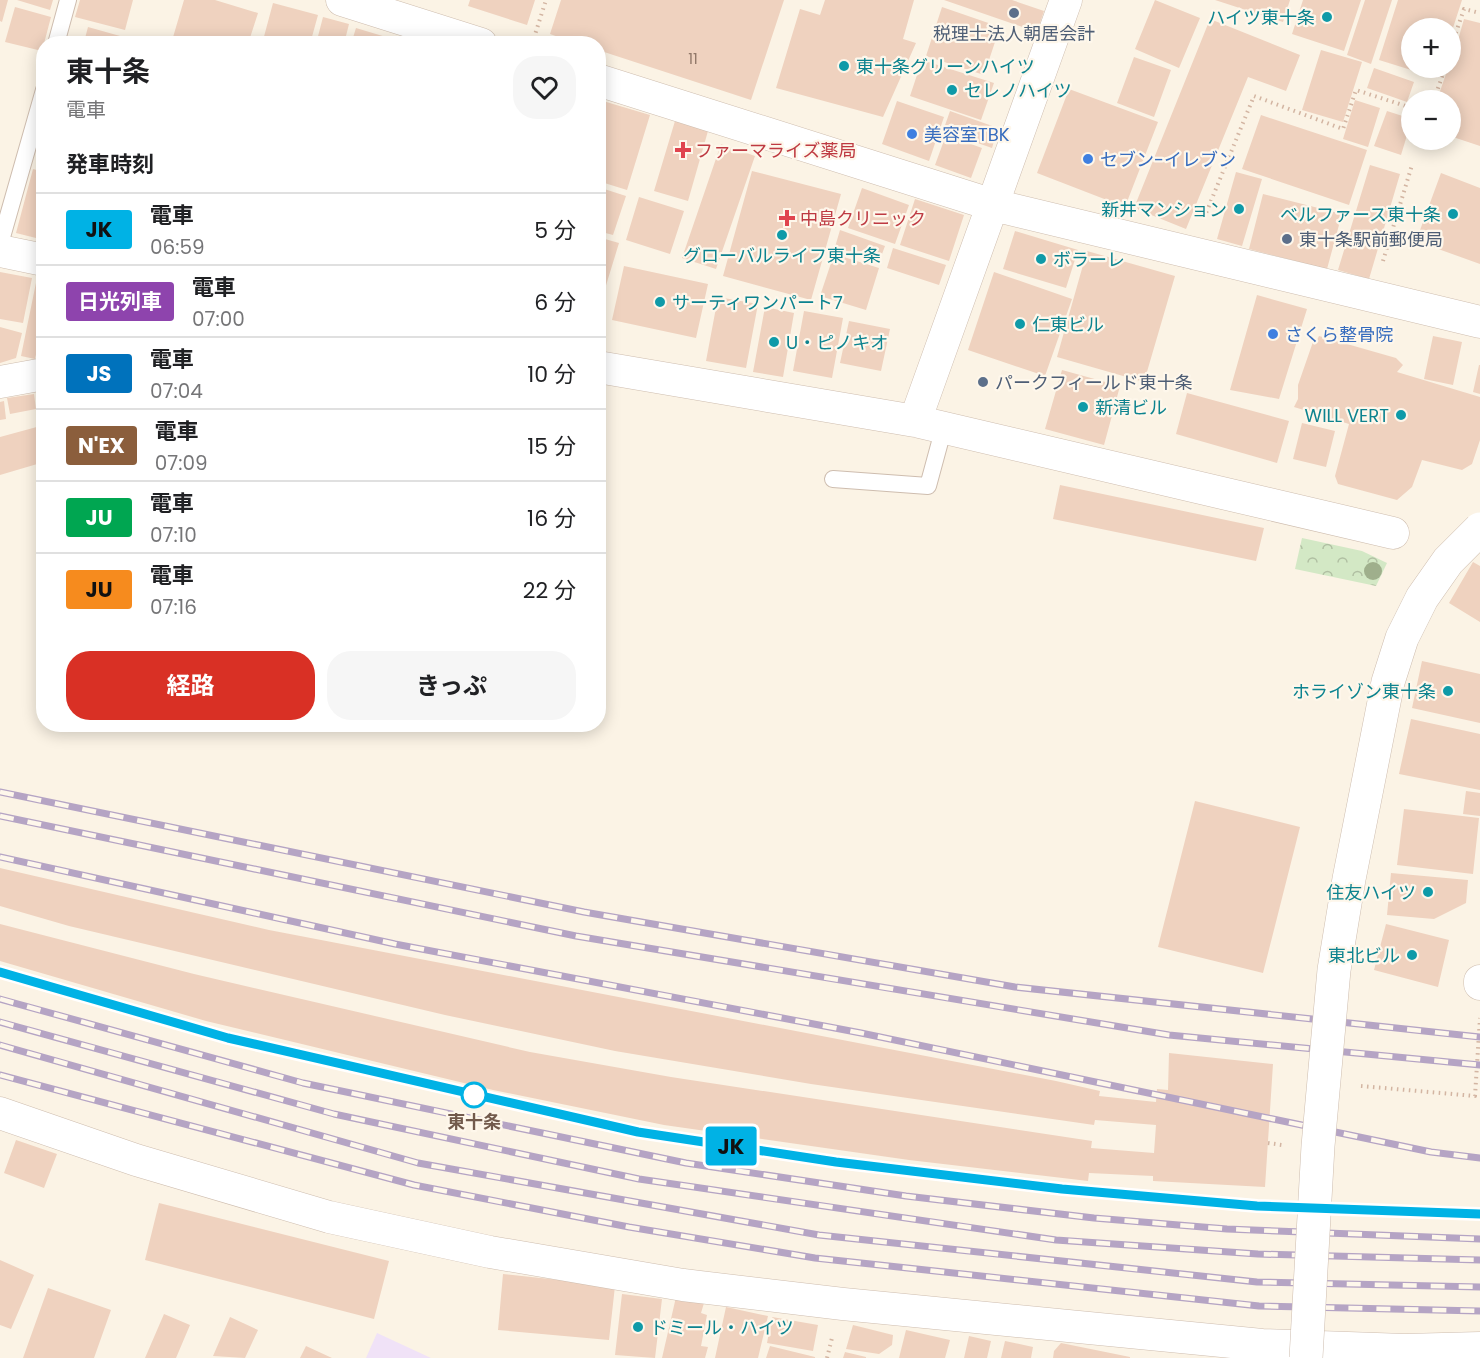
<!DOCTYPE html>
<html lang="ja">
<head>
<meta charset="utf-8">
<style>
  body { margin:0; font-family:Poppins,"Noto Sans JP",sans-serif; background:#f6f6f6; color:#202124; height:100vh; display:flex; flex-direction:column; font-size:22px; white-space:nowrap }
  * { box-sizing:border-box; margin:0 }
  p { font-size:20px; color:#757577 }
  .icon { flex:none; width:33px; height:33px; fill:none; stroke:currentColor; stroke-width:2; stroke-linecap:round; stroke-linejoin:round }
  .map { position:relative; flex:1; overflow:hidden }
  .sheet { position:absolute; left:36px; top:36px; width:570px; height:696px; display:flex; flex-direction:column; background:#fff; border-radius:24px; box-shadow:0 3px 15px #0003 }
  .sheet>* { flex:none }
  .badge { padding:0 12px; border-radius:4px; font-size:21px; line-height:39px }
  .fabs { position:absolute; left:1401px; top:18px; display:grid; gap:12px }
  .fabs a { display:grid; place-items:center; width:60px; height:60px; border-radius:50%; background:#fff; box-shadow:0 3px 15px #0003; font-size:30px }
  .map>.badge { position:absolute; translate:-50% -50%; box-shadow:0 0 0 3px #fff }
  h2 { padding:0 30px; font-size:22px; line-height:54px }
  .round { display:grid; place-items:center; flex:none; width:63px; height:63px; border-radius:24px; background:#f6f6f6 }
  .head { display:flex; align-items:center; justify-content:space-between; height:102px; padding:0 30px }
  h1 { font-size:28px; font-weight:700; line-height:45px }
  .primary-button { display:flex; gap:12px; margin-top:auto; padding:12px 30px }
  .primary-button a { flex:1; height:69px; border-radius:24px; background:#d93025; color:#fff; font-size:24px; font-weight:700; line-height:69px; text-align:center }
  .primary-button a+a { background:#f6f6f6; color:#202124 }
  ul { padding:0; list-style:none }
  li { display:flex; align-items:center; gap:18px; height:72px; padding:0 30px; border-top:2px solid #e0e0e0 }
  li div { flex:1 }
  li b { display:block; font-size:22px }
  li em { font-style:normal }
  li .badge { min-width:66px; font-weight:700; text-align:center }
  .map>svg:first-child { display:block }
</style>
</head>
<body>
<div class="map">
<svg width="1480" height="1358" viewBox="0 0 1480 1358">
  <defs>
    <pattern id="park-crowns" width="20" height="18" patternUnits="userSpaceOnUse" patternTransform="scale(1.5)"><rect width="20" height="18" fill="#d3e8c5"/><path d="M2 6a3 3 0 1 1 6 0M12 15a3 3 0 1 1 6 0" fill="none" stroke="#b0bfa2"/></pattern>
  </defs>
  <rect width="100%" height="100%" fill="#fbf3e5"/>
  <path fill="#f0e2f7" d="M377,1333L431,1358H366Z"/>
  <path fill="url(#park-crowns)" d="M1302,538L1362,551L1387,563L1376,586L1295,569Z"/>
  <path fill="#efd2bf" d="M0,0H8L2,22L0,21Z
    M17,0H53L50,10Z
    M80,0H133L125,30L75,17Z
    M184,0H215L258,13L248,44H171Z
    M470,0H535L527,25L468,6Z
    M561,0H784L751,100L598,50V44H578L550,34Z
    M825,0H914L903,39L916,43L883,117L776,88L800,9L820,15Z
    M944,0H1012L1044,11L1037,32Z
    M1155,0L1200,18L1179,68L1135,49Z
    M1215,0H1290L1283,22Z
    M1303,0H1361L1344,51L1292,34Z
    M1365,0H1392L1371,64L1347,55Z
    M1398,0H1462L1451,34L1450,28H1412V68H1440L1437,78L1379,60Z
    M273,3L318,15L310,44H262Z
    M15,7L51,17L42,51L5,42Z
    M942,7L1000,27L984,75L926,56Z
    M323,17L349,24L344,44H316Z
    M1210,19L1300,55L1286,91L1248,77L1186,229L1134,208Z
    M1464,19L1480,23V146L1450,136V100H1437L1448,68H1450Z
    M88,27L145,43V44L84,42Z
    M356,28L406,43V44H351Z
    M1321,50L1362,62L1343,122L1302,110Z
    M1134,57L1171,70L1154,117L1117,103Z
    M922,60L994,83L981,120L910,96Z
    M1374,68L1414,82L1407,102L1367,88Z
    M1069,89L1158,122L1125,207L1037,173Z
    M1355,100L1380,108L1368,147L1343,139Z
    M603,101L650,115L627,190L598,181V115Z
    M897,101L944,117L929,161L882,144Z
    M950,111L998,128L992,148L943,131Z
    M1387,111L1412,119L1401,155L1374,146Z
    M1261,115L1367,150L1349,205L1242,169Z
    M675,121L708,131L688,201L654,191Z
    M946,135L982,148L971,178L935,165Z
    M721,144L755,156L716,269L682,258Z
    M1370,165L1400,174L1369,279L1338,270Z
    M33,169L44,172V240L16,233Z
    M752,171L841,194L811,300L723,276Z
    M1236,172L1262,179L1242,246L1217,239Z
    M1441,173L1480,188V264L1416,241Z
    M598,187L626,196L613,235L598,231Z
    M862,188L909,205L895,244L848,228Z
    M1263,194L1342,214L1327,269L1249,249Z
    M639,197L684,211L670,254L626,240Z
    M915,199L964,215L949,261L900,245Z
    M840,230L885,246L879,262L835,247Z
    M1015,231L1078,250L1066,288L1003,269Z
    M598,237L619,243L604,292L598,290Z
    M893,248L946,265L939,285L887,268Z
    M1087,251L1175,276L1144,382L1057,357Z
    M834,254L879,268L866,310L820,296Z
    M624,266L708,284L696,338L612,320Z
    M0,272L32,278L23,323L0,319Z
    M994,272L1072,299L1045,376L968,350Z
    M37,278L44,279V319L35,359L21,356Z
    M598,295L606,297L599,320H598Z
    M1257,295L1307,309L1279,399L1230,390Z
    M718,297L758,304L746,368L706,361Z
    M765,307L794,313L783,377L753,372Z
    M804,311L843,318L832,378L793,371Z
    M849,321L890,329L881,371L840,363Z
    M0,327L22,333L16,358L0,363Z
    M1319,336L1396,358L1403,365L1397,372L1480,397V440L1472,464L1462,470L1422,460L1412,487L1397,500L1338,484L1335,476L1349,424L1294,407L1298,399V385L1314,339L1317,340Z
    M1433,336L1462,342L1453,385L1424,379Z
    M1479,365H1480V394L1473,392Z
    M1062,370L1120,386L1104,445L1045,429Z
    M1187,393L1289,421L1277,463L1176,434Z
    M34,394L36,409L10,414L7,398Z
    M4,401L6,419L0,420V402Z
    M1302,423L1335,431L1326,467L1293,459Z
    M44,425V462L0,475V437Z
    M1060,485L1264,528L1256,561L1053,519Z
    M1473,562L1480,566V622L1449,603Z
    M1422,661L1480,674V723L1412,708Z
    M1411,719L1480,734V790L1399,774Z
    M1466,791L1480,793V816L1463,814Z
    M1195,801L1300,827L1263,973L1158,947Z
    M1404,809L1479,818L1473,874L1397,865Z
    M0,868L269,930L1056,1081L1100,1091L1099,1096L1156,1102L1157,1089L1168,1090L1169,1053L1273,1064L1265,1187L1153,1181V1176L1089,1173L1088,1181L909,1160L664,1125L493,1090L206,1021L0,961V924L194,974L530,1052L671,1077L1092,1141L1091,1148L1154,1153L1156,1125L1095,1120L1094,1125L811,1084L615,1051L445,1015L69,926L0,906Z
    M1391,873L1468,880L1466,903L1434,919L1387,915Z
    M1386,924L1449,940L1438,987L1374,970Z
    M16,1140L57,1154L44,1188L4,1173Z
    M159,1203L389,1261L374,1319L145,1260Z
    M0,1260L34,1275L11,1329L0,1325Z
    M503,1274L615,1286L609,1340L498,1330Z
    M48,1288L111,1310L94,1358H23Z
    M622,1294L662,1299L655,1358L615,1355Z
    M676,1297L704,1303L701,1313L707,1315L701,1346L708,1347L705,1358H662Z
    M726,1307L768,1316L758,1358H715Z
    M164,1314L190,1325L176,1358H145Z
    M230,1317L258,1330L245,1358L213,1356Z
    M772,1317L818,1325L813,1351L767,1343Z
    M853,1325L893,1335L892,1345L879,1354L846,1349Z
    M906,1330L950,1340L945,1358H899Z
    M969,1336L991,1341L987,1358H964Z
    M1005,1341L1033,1347L1031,1358H1001Z
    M1061,1343L1130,1357V1358H1053L1054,1351Z
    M306,1346L332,1358H300Z
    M770,1346L815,1357V1358H766Z
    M845,1352L866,1357V1358H843Z"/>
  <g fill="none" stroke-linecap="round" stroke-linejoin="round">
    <defs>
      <path id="service" d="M56,44L68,0
        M0,244L44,90
        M833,479L928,486L944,427"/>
      <path id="minor" d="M342,0L481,44
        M598,80L993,205L1480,322
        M0,251L44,260
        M598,367L915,421L1393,533
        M0,382L44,374
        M915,421L1066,0
        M1480,981V984
        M0,1113L136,1160L329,1217L490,1252L683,1285L843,1304L1262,1345L1405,1350L1480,1348"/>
    </defs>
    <use href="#service" stroke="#cebdaf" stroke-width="18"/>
    <use href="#minor" stroke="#cebdaf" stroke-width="33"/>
    <path stroke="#d3b5a2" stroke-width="4" stroke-dasharray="1.5 4.5" stroke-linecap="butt" d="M532,44L546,0
      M1450,50L1464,9L1480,13
      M1434,100L1445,68
      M1204,218L1254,96L1343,129L1356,90L1412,108
      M1383,261L1412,165
      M1361,1086L1475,1096L1480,1018
      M1268,1143L1282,1145
      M827,1358L832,1338"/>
    <use href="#service" stroke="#fff" stroke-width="16"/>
    <use href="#minor" stroke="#fff" stroke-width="32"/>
    <defs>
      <path id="rail" d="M0,792L584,912L1015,987L1480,1037
        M0,816L576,936L1169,1035L1480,1065
        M0,857L395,944L861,1033L1431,1152L1480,1158
        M0,972L227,1038L638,1132L836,1162L1062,1189L1257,1206L1480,1214
        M0,999L303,1083L686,1163L906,1196L1094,1218L1227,1229L1480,1239
        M0,1022L334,1114L639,1179L1056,1240L1258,1254L1480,1260
        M0,1045L418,1163L819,1235L1257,1282L1480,1287
        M0,1075L414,1185L629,1227L815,1258L1259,1306L1480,1311"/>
    </defs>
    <use href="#rail" stroke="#b5a4c4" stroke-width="7"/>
    <use href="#rail" stroke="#fef7eb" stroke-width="4.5" stroke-dasharray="14" stroke-linecap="butt"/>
    <defs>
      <path id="tertiary-bridge" d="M1306,1358L1318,1146L1334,970L1349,879L1388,682L1402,638L1422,598L1448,561L1480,529"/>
    </defs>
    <use href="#tertiary-bridge" stroke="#cebdaf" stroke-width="34" stroke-linecap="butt"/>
    <use href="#tertiary-bridge" stroke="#fff" stroke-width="33"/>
  </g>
  <circle fill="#9faf8c" cx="1373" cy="571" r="9"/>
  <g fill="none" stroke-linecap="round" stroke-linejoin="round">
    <defs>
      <path id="line" d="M0,972L228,1038L638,1132L836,1162L1062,1189L1257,1206L1480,1214"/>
    </defs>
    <use href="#line" stroke="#fff" stroke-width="14"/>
    <use href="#line" stroke="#00b2e5" stroke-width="9"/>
  </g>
  <g fill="#5c6f8a" stroke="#fef7eb" stroke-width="2">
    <circle cx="1014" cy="13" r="6"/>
    <circle cx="1287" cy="239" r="6"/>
    <circle cx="983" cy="382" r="6"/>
  </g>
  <g fill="#0f9aa8" stroke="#fef7eb" stroke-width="2">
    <circle cx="1327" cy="17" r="6"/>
    <circle cx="844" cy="66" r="6"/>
    <circle cx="952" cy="90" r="6"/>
    <circle cx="1239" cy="209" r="6"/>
    <circle cx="1453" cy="214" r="6"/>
    <circle cx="782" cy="235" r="6"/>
    <circle cx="1041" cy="259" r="6"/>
    <circle cx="660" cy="302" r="6"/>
    <circle cx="1020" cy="324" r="6"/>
    <circle cx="774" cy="342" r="6"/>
    <circle cx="1083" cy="407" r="6"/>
    <circle cx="1401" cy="415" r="6"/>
    <circle cx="1448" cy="691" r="6"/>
    <circle cx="1428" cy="892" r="6"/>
    <circle cx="1412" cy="955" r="6"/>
    <circle cx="638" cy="1327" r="6"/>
  </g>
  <g fill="#3f7fe0" stroke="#fef7eb" stroke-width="2">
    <circle cx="912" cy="134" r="6"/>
    <circle cx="1088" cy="159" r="6"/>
    <circle cx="1273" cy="334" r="6"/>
  </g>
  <g fill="#e0444e" stroke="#fef7eb" stroke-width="2">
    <path d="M680 141h6v6h6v6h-6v6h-6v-6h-6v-6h6z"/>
    <path d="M784 209h6v6h6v6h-6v6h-6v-6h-6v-6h6z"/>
  </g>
  <circle fill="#fff" stroke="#00b2e5" stroke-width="3" cx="474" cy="1095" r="12"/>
  <g text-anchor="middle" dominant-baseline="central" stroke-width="4.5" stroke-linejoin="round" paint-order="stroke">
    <g font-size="15" fill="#917869">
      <text x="693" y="58">11</text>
    </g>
    <g font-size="18" fill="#0d838f" stroke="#fef7eb" text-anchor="start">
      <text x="1315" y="17" text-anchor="end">ハイツ東十条</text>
      <text x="856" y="66">東十条グリーンハイツ</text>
      <text x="964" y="90">セレノハイツ</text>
      <text x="1227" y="209" text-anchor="end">新井マンション</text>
      <text x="1441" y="214" text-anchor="end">ベルファース東十条</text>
      <text x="782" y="255" text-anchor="middle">グローバルライフ東十条</text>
      <text x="1053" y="259">ボラーレ</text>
      <text x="672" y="302">サーティワンパート7</text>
      <text x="1032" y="324">仁東ビル</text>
      <text x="786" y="342">U・ピノキオ</text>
      <text x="1095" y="407">新清ビル</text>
      <text x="1389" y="415" text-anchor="end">WILL VERT</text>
      <text x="1436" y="691" text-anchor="end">ホライゾン東十条</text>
      <text x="1416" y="892" text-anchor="end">住友ハイツ</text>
      <text x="1400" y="955" text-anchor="end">東北ビル</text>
      <text x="650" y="1327">ドミール・ハイツ</text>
    </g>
    <g font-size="18" fill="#4e5e75" stroke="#fef7eb" text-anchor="start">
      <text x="1014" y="33" text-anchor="middle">税理士法人朝居会計</text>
      <text x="1299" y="239">東十条駅前郵便局</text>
      <text x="995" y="382">パークフィールド東十条</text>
    </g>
    <g font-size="18" fill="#366cbe" stroke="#fef7eb" text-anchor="start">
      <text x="924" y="134">美容室TBK</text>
      <text x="1100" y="159">セブン-イレブン</text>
      <text x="1285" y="334">さくら整骨院</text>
    </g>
    <g font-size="18" fill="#be3a42" stroke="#fef7eb" text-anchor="start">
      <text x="695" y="150">ファーマライズ薬局</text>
      <text x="800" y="218">中島クリニック</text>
    </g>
    <g font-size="18" font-weight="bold" fill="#725a4c" stroke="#fef7eb">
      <text x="474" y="1121">東十条</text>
    </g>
  </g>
</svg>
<div class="fabs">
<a>+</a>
<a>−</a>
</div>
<b class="badge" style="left:731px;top:1146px;background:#00b2e5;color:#111">JK</b>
<section class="sheet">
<div class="head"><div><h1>東十条</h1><p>電車</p></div><a class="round"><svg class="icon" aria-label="heart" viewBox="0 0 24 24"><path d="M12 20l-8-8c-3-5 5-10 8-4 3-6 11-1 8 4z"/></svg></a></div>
<h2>発車時刻</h2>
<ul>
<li><span class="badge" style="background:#00b2e5;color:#111">JK</span><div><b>電車</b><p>06:59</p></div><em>5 分</em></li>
<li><span class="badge" style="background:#8e44ad;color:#fff">日光列車</span><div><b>電車</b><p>07:00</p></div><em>6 分</em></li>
<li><span class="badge" style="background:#0072bc;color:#fff">JS</span><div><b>電車</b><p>07:04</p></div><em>10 分</em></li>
<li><span class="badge" style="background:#8b5e3c;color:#fff">N'EX</span><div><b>電車</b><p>07:09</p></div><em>15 分</em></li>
<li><span class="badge" style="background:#00a651;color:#fff">JU</span><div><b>電車</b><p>07:10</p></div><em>16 分</em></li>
<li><span class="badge" style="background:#f68b1e;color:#111">JU</span><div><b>電車</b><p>07:16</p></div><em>22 分</em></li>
</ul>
<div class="primary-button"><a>経路</a><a>きっぷ</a></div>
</section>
</div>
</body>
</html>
